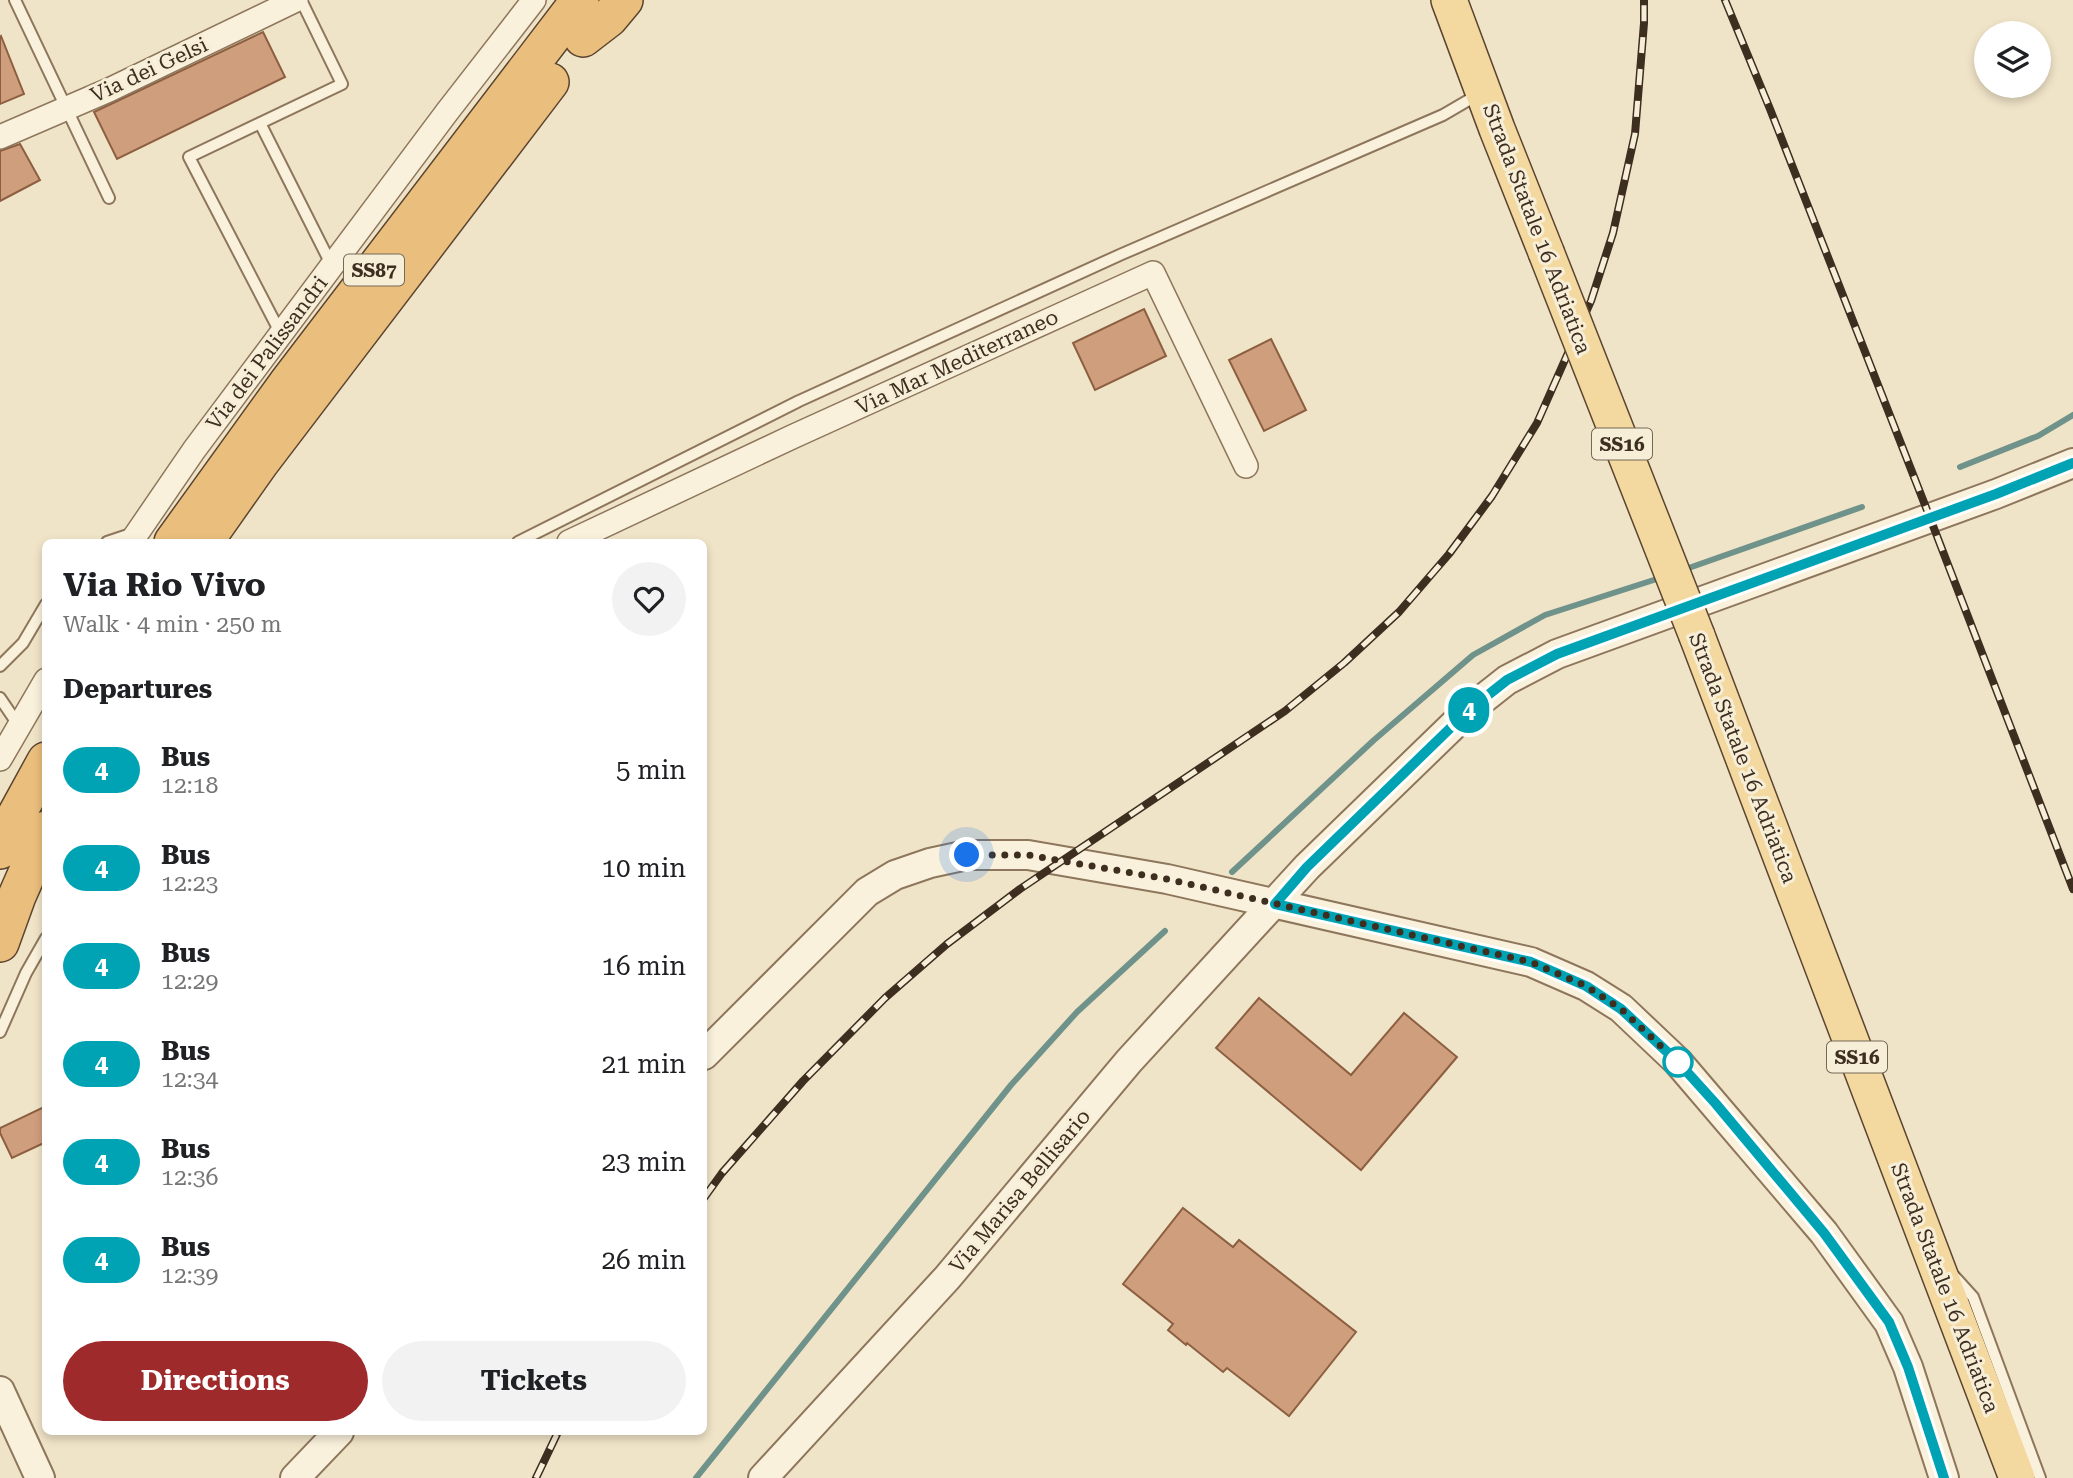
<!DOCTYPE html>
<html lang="en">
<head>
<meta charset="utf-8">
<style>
  body { margin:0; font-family:"Roboto Serif",serif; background:#f2f2f2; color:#202124; height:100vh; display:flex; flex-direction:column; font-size:26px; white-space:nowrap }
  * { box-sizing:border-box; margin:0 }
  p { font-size:23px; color:#757577 }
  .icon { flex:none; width:38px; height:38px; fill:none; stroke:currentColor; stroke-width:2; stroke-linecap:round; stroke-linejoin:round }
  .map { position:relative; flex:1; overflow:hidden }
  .details { position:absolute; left:42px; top:539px; width:665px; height:896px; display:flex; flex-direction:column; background:#fff; border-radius:10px; box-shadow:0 4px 10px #0003 }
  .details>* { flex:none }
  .badge { padding:0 14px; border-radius:23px; font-size:24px; line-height:46px }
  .controls { position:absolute; left:1974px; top:21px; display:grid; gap:14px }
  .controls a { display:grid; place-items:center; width:77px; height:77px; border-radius:50%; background:#fff; box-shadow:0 4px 10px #0003; font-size:35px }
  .you { position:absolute; width:35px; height:35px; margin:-18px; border:5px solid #fff; border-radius:50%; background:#1a73e8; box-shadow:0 0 0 10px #1a73e833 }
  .map>.badge { position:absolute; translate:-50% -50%; box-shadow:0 0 0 4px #fff }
  h2 { padding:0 21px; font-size:26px; line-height:63px }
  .round { display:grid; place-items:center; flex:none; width:74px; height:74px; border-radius:37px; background:#f2f2f2 }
  .overview { display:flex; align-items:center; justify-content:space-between; height:119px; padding:0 21px }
  h1 { font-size:33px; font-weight:700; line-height:52px }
  .cta { display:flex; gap:14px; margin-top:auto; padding:14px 21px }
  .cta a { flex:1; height:80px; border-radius:42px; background:#9e2a2b; color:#fff; font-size:28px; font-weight:700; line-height:80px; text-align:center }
  .cta a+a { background:#f2f2f2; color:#202124 }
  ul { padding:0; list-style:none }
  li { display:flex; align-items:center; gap:21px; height:98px; padding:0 21px }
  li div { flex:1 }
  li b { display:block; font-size:26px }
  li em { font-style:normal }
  li .badge { min-width:77px; font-weight:700; text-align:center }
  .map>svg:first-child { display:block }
</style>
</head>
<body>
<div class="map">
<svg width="2073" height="1478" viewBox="0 0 2073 1478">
  <rect width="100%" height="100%" fill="#f0e4c8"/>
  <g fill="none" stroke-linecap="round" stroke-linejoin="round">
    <path stroke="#6f938a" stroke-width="6" d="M1960,467L2038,436L2073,415
      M1683,570L1862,507
      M1232,872L1374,740L1473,655L1545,615L1663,577
      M696,1478L1011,1085L1077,1012L1165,931"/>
  </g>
  <path fill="#cf9f7d" stroke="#8d5f41" stroke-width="2" d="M263,32L285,77L117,159L94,112Z
    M1,36L24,94L0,104V37Z
    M20,144L40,180L0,201V151Z
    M1144,309L1166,356L1095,390L1073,343Z
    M1271,339L1306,410L1264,431L1229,360Z
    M1259,998L1351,1075L1404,1013L1457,1057L1361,1170L1216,1048Z
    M46,1106V1142L12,1158L0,1133V1128Z
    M1183,1208L1233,1247L1239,1240L1356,1332L1289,1416L1227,1368L1223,1372L1187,1343L1186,1345L1168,1330L1173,1324L1123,1284Z"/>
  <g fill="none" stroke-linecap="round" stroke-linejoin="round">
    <defs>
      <path id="service" d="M15,0L109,198
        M260,123L332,266
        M281,334L189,157L342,84L301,0
        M107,542L134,533
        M518,542L799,401L1122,254L1443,115L1479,94
        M0,666L23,643L46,604
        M0,698L19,726
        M0,1032L26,973L46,938
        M1954,1276L1973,1297L2040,1478"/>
      <path id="minor" d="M0,137L109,90L296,0
        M131,542L194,450L447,112L534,0
        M569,542L792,437L1153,273L1246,466
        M0,759L46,680"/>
      <path id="tertiary" d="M704,1055L867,892L895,875L930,863L967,855H1028L1167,879L1531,962L1586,986L1621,1008L1678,1062L1824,1233L1889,1323L1908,1367L1944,1478
        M0,1391L40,1478
        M295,1478L339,1432
        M763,1478L947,1278L1129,1061L1307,867L1469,710L1507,680L1557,654L1996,494L2073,463"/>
      <path id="primary" d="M1449,0L1497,129L1546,252
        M1697,636L2017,1478"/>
      <path id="trunk" d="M583,38L609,18L624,0
        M173,542L287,384L580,0
        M204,542L259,464L550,82
        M0,850L6,834L46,761
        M0,943L17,896L46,830"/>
    </defs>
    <use href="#service" stroke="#8d765c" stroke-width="14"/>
    <use href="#minor" stroke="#8d765c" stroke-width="26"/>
    <use href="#tertiary" stroke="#8d765c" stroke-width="32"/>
    <use href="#primary" stroke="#5b4430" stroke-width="38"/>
    <use href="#trunk" stroke="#5b4430" stroke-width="40"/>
    <use href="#service" stroke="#faf1dc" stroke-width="10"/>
    <use href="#minor" stroke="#faf1dc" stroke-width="23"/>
    <use href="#tertiary" stroke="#faf1dc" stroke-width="28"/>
    <use href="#primary" stroke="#f3d9a0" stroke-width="35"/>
    <use href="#trunk" stroke="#eabe7c" stroke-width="37"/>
    <defs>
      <path id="rail" d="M1725,0L1770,109L1925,505L2073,889
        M704,1198L722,1173L803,1081L885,998L947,944L1020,889L1285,711L1344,663L1399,612L1449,554L1492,496L1537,423L1591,301L1613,233L1635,134L1644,23V0
        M536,1478L558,1432"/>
    </defs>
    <use href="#rail" stroke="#3d2e20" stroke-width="8"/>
    <use href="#rail" stroke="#f7eed8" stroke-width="5" stroke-dasharray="16" stroke-linecap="butt"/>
    <defs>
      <path id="primary-bridge" d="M1546,252L1697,636"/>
    </defs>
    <use href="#primary-bridge" stroke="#5b4430" stroke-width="38" stroke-linecap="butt"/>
    <use href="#primary-bridge" stroke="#f3d9a0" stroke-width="35"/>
  </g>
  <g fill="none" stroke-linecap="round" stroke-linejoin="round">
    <defs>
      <path id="line" d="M1944,1478L1908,1367L1889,1322L1824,1233L1716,1104L1678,1062L1621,1009L1586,986L1531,962L1275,904L1307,867L1469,710L1507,680L1557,654L1996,494L2073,463"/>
    </defs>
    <use href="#line" stroke="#fff" stroke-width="16"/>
    <use href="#line" stroke="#00a3b4" stroke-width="10"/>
    <path stroke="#3d2e20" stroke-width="7" stroke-dasharray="0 12.6" d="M967,855H1028L1167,879L1531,962L1586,986L1621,1009L1678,1062"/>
  </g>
  <circle fill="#fff" stroke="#00a3b4" stroke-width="3.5" cx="1678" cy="1062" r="14"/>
  <g text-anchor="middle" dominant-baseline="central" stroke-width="6" stroke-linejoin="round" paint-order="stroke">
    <g fill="#f7eed8" stroke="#756857" stroke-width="2">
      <rect x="344" y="254.5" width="60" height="31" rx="5"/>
      <rect x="1592" y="428.5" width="60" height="31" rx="5"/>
      <rect x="1827" y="1041.5" width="60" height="31" rx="5"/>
    </g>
    <g font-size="19" font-weight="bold" fill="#3d2e20">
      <text x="374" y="270">SS87</text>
      <text x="1622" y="444">SS16</text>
      <text x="1857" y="1057">SS16</text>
    </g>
    <g font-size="21" fill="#3d2e20" stroke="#f7eed8">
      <text transform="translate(149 70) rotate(-25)">Via dei Gelsi</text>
      <text transform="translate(1537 229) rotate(69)">Strada Statale 16 Adriatica</text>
      <text transform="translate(267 353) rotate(-53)">Via dei Palissandri</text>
      <text transform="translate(957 362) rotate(-25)">Via Mar Mediterraneo</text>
      <text transform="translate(1743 758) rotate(69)">Strada Statale 16 Adriatica</text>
      <text transform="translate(1020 1191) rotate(-50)">Via Marisa Bellisario</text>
      <text transform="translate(1945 1288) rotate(69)">Strada Statale 16 Adriatica</text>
    </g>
  </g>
</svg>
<div class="controls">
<a><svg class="icon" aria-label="layers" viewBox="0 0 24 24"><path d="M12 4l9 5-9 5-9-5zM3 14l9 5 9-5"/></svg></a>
</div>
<div class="you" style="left:967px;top:855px"></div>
<b class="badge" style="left:1469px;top:710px;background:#00a3b4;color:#fff">4</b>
<section class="details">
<div class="overview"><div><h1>Via Rio Vivo</h1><p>Walk · 4 min · 250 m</p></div><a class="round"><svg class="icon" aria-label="heart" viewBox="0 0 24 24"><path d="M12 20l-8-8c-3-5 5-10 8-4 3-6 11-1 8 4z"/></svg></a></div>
<h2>Departures</h2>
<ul>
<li><span class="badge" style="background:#00a3b4;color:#fff">4</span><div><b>Bus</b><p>12:18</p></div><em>5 min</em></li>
<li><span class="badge" style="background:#00a3b4;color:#fff">4</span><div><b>Bus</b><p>12:23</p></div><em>10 min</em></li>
<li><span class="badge" style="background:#00a3b4;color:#fff">4</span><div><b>Bus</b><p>12:29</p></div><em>16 min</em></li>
<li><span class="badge" style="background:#00a3b4;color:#fff">4</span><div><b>Bus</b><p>12:34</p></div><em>21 min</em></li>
<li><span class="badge" style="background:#00a3b4;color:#fff">4</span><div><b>Bus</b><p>12:36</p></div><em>23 min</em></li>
<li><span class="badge" style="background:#00a3b4;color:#fff">4</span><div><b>Bus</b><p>12:39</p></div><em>26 min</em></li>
</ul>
<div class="cta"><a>Directions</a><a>Tickets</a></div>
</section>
</div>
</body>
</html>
